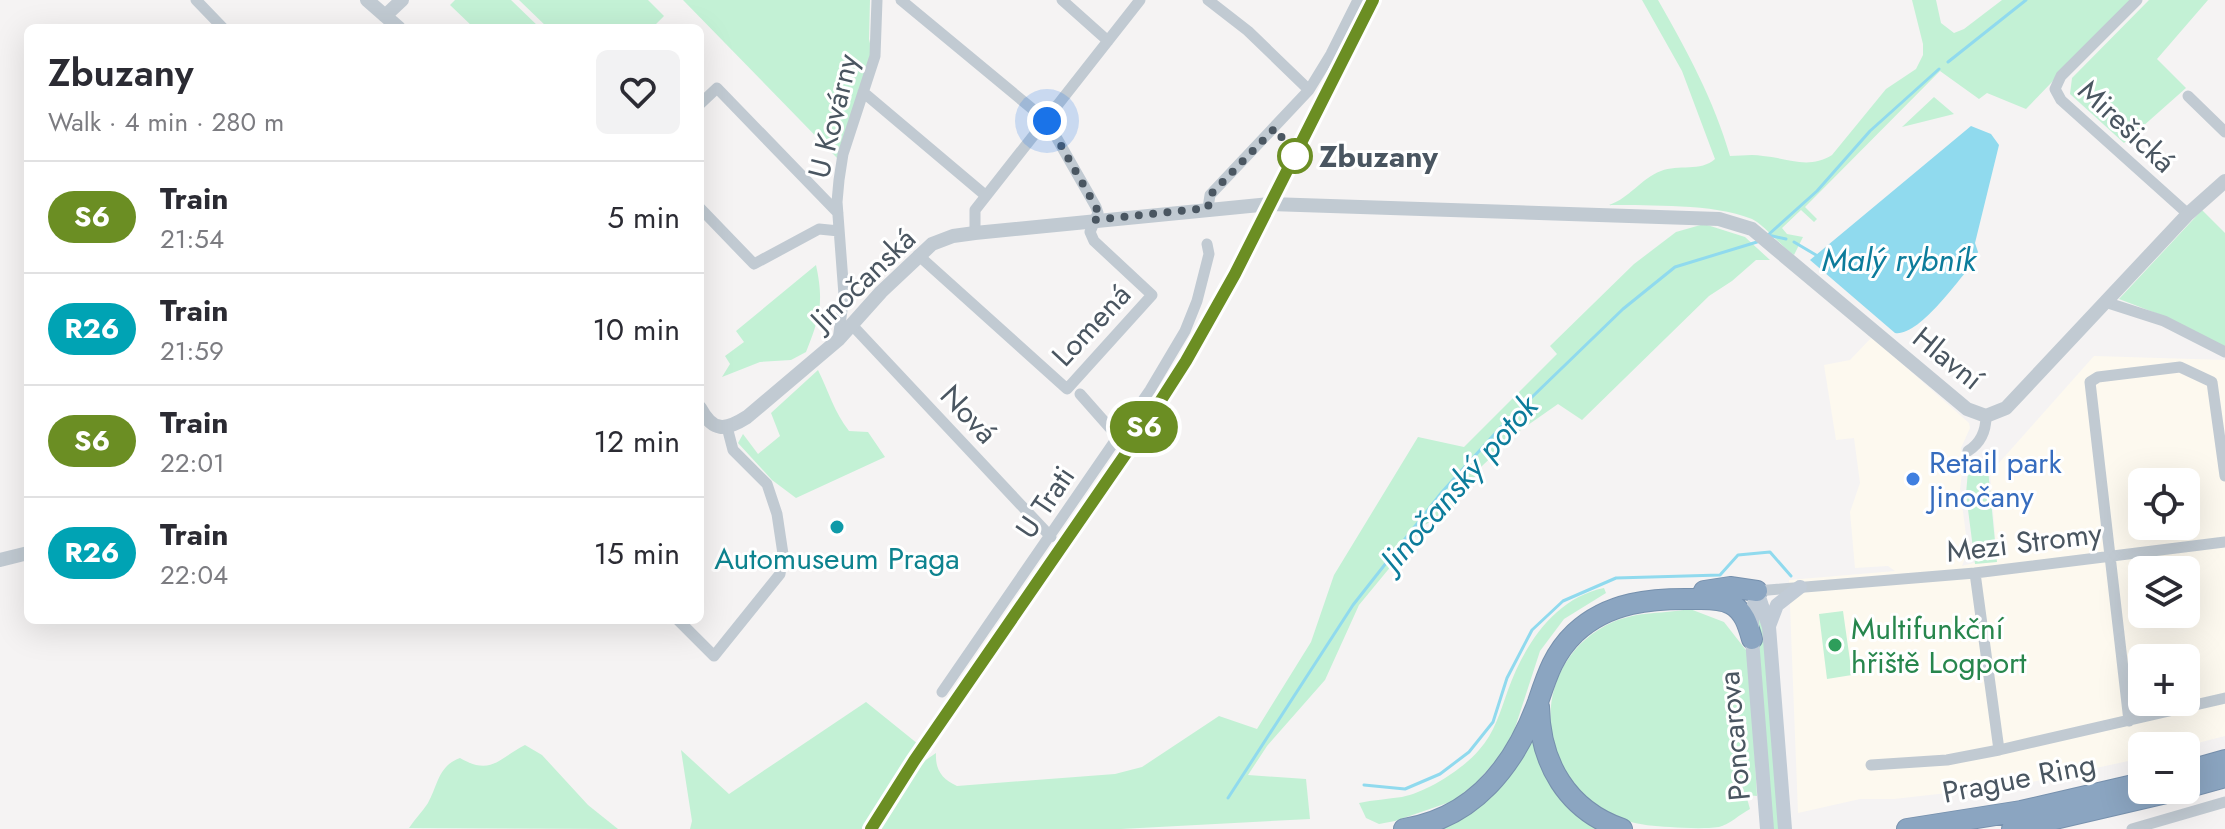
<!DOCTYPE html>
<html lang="en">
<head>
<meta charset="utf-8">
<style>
  body { margin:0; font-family:Jost,sans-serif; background:#f2f2f3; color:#2b2b33; height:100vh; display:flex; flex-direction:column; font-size:30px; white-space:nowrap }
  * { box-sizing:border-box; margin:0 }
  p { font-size:26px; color:#7c7c81 }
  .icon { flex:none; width:44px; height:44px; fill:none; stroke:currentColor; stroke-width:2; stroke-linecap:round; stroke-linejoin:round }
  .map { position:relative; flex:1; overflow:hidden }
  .panel { position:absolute; left:24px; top:24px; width:680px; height:600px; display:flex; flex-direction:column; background:#fff; border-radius:12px; box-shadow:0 8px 32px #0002 }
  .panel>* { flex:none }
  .badge { padding:0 16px; border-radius:26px; font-size:28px; line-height:52px }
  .buttons { position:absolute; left:2128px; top:468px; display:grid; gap:16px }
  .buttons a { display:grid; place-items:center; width:72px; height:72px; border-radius:12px; background:#fff; box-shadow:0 8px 32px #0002; font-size:40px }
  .you { position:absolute; width:40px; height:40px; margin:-20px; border:6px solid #fff; border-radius:50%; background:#1a73e8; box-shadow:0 0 0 12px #1a73e833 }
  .map>.badge { position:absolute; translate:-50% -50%; box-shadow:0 0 0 4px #fff }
  .round { display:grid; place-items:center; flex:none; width:84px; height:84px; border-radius:12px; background:#f2f2f3 }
  .headline { display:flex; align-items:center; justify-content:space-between; height:136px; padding:0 24px }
  h1 { font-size:38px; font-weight:600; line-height:60px }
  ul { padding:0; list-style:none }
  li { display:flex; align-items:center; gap:24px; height:112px; padding:0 24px; border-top:2px solid #e1e1e2 }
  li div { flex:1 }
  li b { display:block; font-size:30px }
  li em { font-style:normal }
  li .badge { min-width:88px; font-weight:700; text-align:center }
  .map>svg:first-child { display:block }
</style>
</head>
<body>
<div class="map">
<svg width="2225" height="829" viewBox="0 0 2225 829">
  <rect width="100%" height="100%" fill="#f5f3f3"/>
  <path fill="#fdf9ef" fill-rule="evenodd" d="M1872,337L1969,423L1970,428L1961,448L1962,456L1964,457L1960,489L1968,550L1962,566L1997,557L1990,473L2094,356L2225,360V736L2186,746H2142V758L2018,785L1894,799H1860L1798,813L1789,580L1895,571L1888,566L1855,568L1850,512L1860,483L1854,438L1836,440L1824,365L1850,360ZM2142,482H2186V526H2142ZM2142,570H2186V614H2142ZM2142,658H2186V702H2142Z"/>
  <path fill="#c3f1d5" d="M455,0H511L540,28H474L450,5Z
    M519,0H648L664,16L652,28H548Z
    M683,0H870L869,39L872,52L837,158Z
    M1642,0H1658C1687,51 1714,100 1730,156C1741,156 1752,154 1763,156C1788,158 1808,170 1832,155L1886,89L1916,69L1923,55V44L1912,0H1936L1941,23L1954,33L1964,29L2002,0H2131L2026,109L1987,93L1979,99L1940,71L1805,207L1817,219L1814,222L1801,210L1782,228L1787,234L1803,237L1794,255C1782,247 1762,223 1752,219C1711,203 1652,206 1609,205C1630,198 1640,179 1661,171C1678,164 1701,172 1715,159L1682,71Z
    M2149,0H2208L2157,59L2186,88L2124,143L2070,94L2072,78Z
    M1934,97L1954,114L1902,127Z
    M2202,210L2225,233V347L2166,317L2119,299Z
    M1704,224L1745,237L1770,260H1756L1732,281L1709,296L1582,420L1558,404L1518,432L1482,466L1454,507L1425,525L1359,605L1325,680L1267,746L1248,775L1306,779L1310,819L1121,829H879L920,764L936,753C935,770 942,779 957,786L1115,774L1142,767L1219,716L1257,729L1311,642L1334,575L1418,437L1464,447L1557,354L1550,346L1634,264L1676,232Z
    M816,265C824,302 820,317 806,352L791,360L760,362L722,377L730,364L725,356L744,342L736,331Z
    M818,370C829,392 834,412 849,431L868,432L885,457L796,498L772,480L738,443L743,434L758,454L780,436L771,413Z
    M1969,459H1984L1988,469L1997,562L1975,564L1966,494Z
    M1604,588L1606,593L1564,619L1540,651L1514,731L1499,757L1476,783L1453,801L1395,821L1379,824L1366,818L1359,803C1373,800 1388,799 1402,797C1427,792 1463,769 1479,750C1495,732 1500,712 1508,690C1524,646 1554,598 1604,588Z
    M1690,609L1724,622L1749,654L1757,796L1746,795L1750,809C1740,814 1729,825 1719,827C1704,829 1685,828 1670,827C1640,826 1609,820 1585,799C1579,795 1575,786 1571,780C1532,725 1550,650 1613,622C1639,611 1664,614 1690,609Z
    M1843,611L1852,675L1827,679L1819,614Z
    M1759,618L1762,619L1780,829H1773L1757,620Z
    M866,702L918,744L864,829H690L692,821L681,750L729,794Z
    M1531,732C1540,772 1560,808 1598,829H1437Z
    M525,745L542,755L588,805L618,829L409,828C415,819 422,812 428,803C438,785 438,766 460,758C491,776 498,759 525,745Z"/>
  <path fill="#90daee" d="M1971,126L1991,134L1999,145L1975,243L1978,252L1974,262C1959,279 1919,337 1895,333L1810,260Z"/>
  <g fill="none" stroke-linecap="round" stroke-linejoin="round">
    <path stroke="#90daee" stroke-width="3" d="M1948,62L2026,0
      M1768,235L1817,191L1870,131L1939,69
      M1768,235L1786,239
      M1794,242L1816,255
      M1364,785L1405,789L1440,774L1469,752L1493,722L1507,678L1532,630L1563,601L1616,578L1720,575L1738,555L1770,552L1791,576
      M1228,798L1353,605L1442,492L1501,427L1623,309L1675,267L1757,242"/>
    <defs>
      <path id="motorway" d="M1704,591L1730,587L1757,591
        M1539,707C1540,763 1567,810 1622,829
        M2186,771L2225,760
        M2186,788L2225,777
        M1404,829C1474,818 1515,765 1538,702C1547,675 1554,653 1575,633C1608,602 1652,598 1695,599C1706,599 1720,598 1731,604C1744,611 1748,625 1752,639
        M1907,829L2021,811L2142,783
        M2012,829L2179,790"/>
    </defs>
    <use href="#motorway" stroke="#7690ad" stroke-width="22"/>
    <path stroke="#c1cad2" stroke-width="11" d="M196,0L223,28
      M901,0L1047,121L1096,207L1098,213L1090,232L1094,241L1152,295L1067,389L918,255
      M1062,0L1108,41
      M1208,0L1248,31L1309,90
      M2137,0L2061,76L2055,89L2061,100L2188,214
      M863,92L985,195
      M2188,96L2225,132
      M700,104L717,88L838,213
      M700,208L754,264L819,229L839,231
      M1208,208L1210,195L1309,90L1331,54L1358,0
      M975,233V210L1140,0
      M2105,302L2164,321L2225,352
      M852,325L1051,537
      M838,340L844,295L837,202L839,180L843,154L875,56L877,0
      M1080,394L1118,437
      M1968,451C1981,443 1986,431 1986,416
      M1757,591L1975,573L2225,542
      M678,620L714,656L780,574L783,554L777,514L767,484L733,450L727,427
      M942,692L1150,390L1185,331L1197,301L1209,254L1207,244
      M2129,721L2090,382L2098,377L2180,367L2212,382L2225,476
      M1999,750L2225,698
      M1871,765L1947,760L1999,750L1975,573
      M2132,829L2225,802"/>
    <path stroke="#c1cad2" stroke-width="14" d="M367,0L399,28
      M385,16L402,0
      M700,408C713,432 725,431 747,417L838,340L881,292L932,244L953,236L975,233L1270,204L1719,219L1752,229L1967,409L1986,416L2006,408L2188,214L2225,181
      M0,560L28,553"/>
    <path stroke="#c1cbd6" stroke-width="14" d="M1757,591L1769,627L1785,829
      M1757,591L1752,613V639L1767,829
      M1769,626L1777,605L1800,587"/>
    <use href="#motorway" stroke="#8ba5c1" stroke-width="20"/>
    <defs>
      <path id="rail" d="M871,829L914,761L1138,436L1186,361L1245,256L1373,0"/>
    </defs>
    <use href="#rail" stroke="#b5b8bd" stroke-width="6"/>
    <use href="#rail" stroke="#fff" stroke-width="3" stroke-dasharray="9" stroke-linecap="butt"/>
  </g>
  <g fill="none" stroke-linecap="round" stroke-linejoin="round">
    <defs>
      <path id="line" d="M871,829L914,761L1138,436L1186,361L1235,274L1373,0"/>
    </defs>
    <use href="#line" stroke="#fff" stroke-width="18"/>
    <use href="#line" stroke="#6b8e23" stroke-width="12"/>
    <path stroke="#4a5661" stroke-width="8" stroke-dasharray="0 14.4" d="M1047,121L1096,207L1098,213L1094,220L1208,208L1210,195L1275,128L1295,156"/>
  </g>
  <circle fill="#fff" stroke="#6b8e23" stroke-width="4" cx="1295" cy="156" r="16"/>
  <circle fill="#3f7fe0" stroke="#fff" stroke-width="3" cx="1913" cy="479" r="8"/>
  <circle fill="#0f9aa8" stroke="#fff" stroke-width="3" cx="837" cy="527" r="8"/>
  <circle fill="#2e9e5b" stroke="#fff" stroke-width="3" cx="1835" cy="645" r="8"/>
  <g text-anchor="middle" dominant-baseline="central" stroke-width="6" stroke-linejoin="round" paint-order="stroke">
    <g font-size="30" fill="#4a5661" stroke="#fff">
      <text transform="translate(833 116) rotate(-76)">U Kovárny</text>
      <text transform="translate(2127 126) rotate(43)">Mirešická</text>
      <text transform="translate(863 279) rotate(-44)">Jinočanská</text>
      <text transform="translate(1091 325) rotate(-47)">Lomená</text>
      <text transform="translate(1948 358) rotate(39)">Hlavní</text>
      <text transform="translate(969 414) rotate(47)">Nová</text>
      <text transform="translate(1045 502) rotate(-56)">U Trati</text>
      <text transform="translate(2024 542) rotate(-7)">Mezi Stromy</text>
      <text transform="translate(1734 736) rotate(-95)">Poncarova</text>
      <text transform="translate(2019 778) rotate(-11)">Prague Ring</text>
    </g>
    <g font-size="30" font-weight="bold" fill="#4a5661" stroke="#fff" text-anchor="start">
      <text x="1319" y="156">Zbuzany</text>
    </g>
    <g font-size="30" fill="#366cbe" stroke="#fff" text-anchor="start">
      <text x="1929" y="462">Retail park<tspan x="1929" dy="34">Jinočany</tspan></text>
    </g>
    <g font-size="30" fill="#0d838f" stroke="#fff">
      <text x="837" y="558">Automuseum Praga</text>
    </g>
    <g font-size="30" fill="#27864d" stroke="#fff" text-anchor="start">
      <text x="1851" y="628">Multifunkční<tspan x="1851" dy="34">hřiště Logport</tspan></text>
    </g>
    <g font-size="32" font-style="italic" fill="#0c7c9b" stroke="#fff">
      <text x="1899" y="260">Malý rybník</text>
      <text transform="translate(1459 483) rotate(-49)">Jinočanský potok</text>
    </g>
  </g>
</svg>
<div class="buttons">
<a><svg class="icon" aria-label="locate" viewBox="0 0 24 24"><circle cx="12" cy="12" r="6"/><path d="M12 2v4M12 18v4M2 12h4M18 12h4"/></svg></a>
<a><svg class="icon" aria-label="layers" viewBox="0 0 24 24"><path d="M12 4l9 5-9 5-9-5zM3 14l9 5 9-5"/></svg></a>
<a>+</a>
<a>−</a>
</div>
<div class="you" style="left:1047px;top:121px"></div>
<b class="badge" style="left:1144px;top:427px;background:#6b8e23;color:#fff">S6</b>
<section class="panel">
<div class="headline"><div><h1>Zbuzany</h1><p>Walk · 4 min · 280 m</p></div><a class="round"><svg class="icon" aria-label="heart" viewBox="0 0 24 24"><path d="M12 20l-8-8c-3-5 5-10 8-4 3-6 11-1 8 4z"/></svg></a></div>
<ul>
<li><span class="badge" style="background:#6b8e23;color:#fff">S6</span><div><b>Train</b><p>21:54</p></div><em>5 min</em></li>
<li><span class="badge" style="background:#00a3b4;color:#fff">R26</span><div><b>Train</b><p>21:59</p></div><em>10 min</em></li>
<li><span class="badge" style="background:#6b8e23;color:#fff">S6</span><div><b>Train</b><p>22:01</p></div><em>12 min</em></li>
<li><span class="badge" style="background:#00a3b4;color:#fff">R26</span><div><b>Train</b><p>22:04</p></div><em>15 min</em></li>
</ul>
</section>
</div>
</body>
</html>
